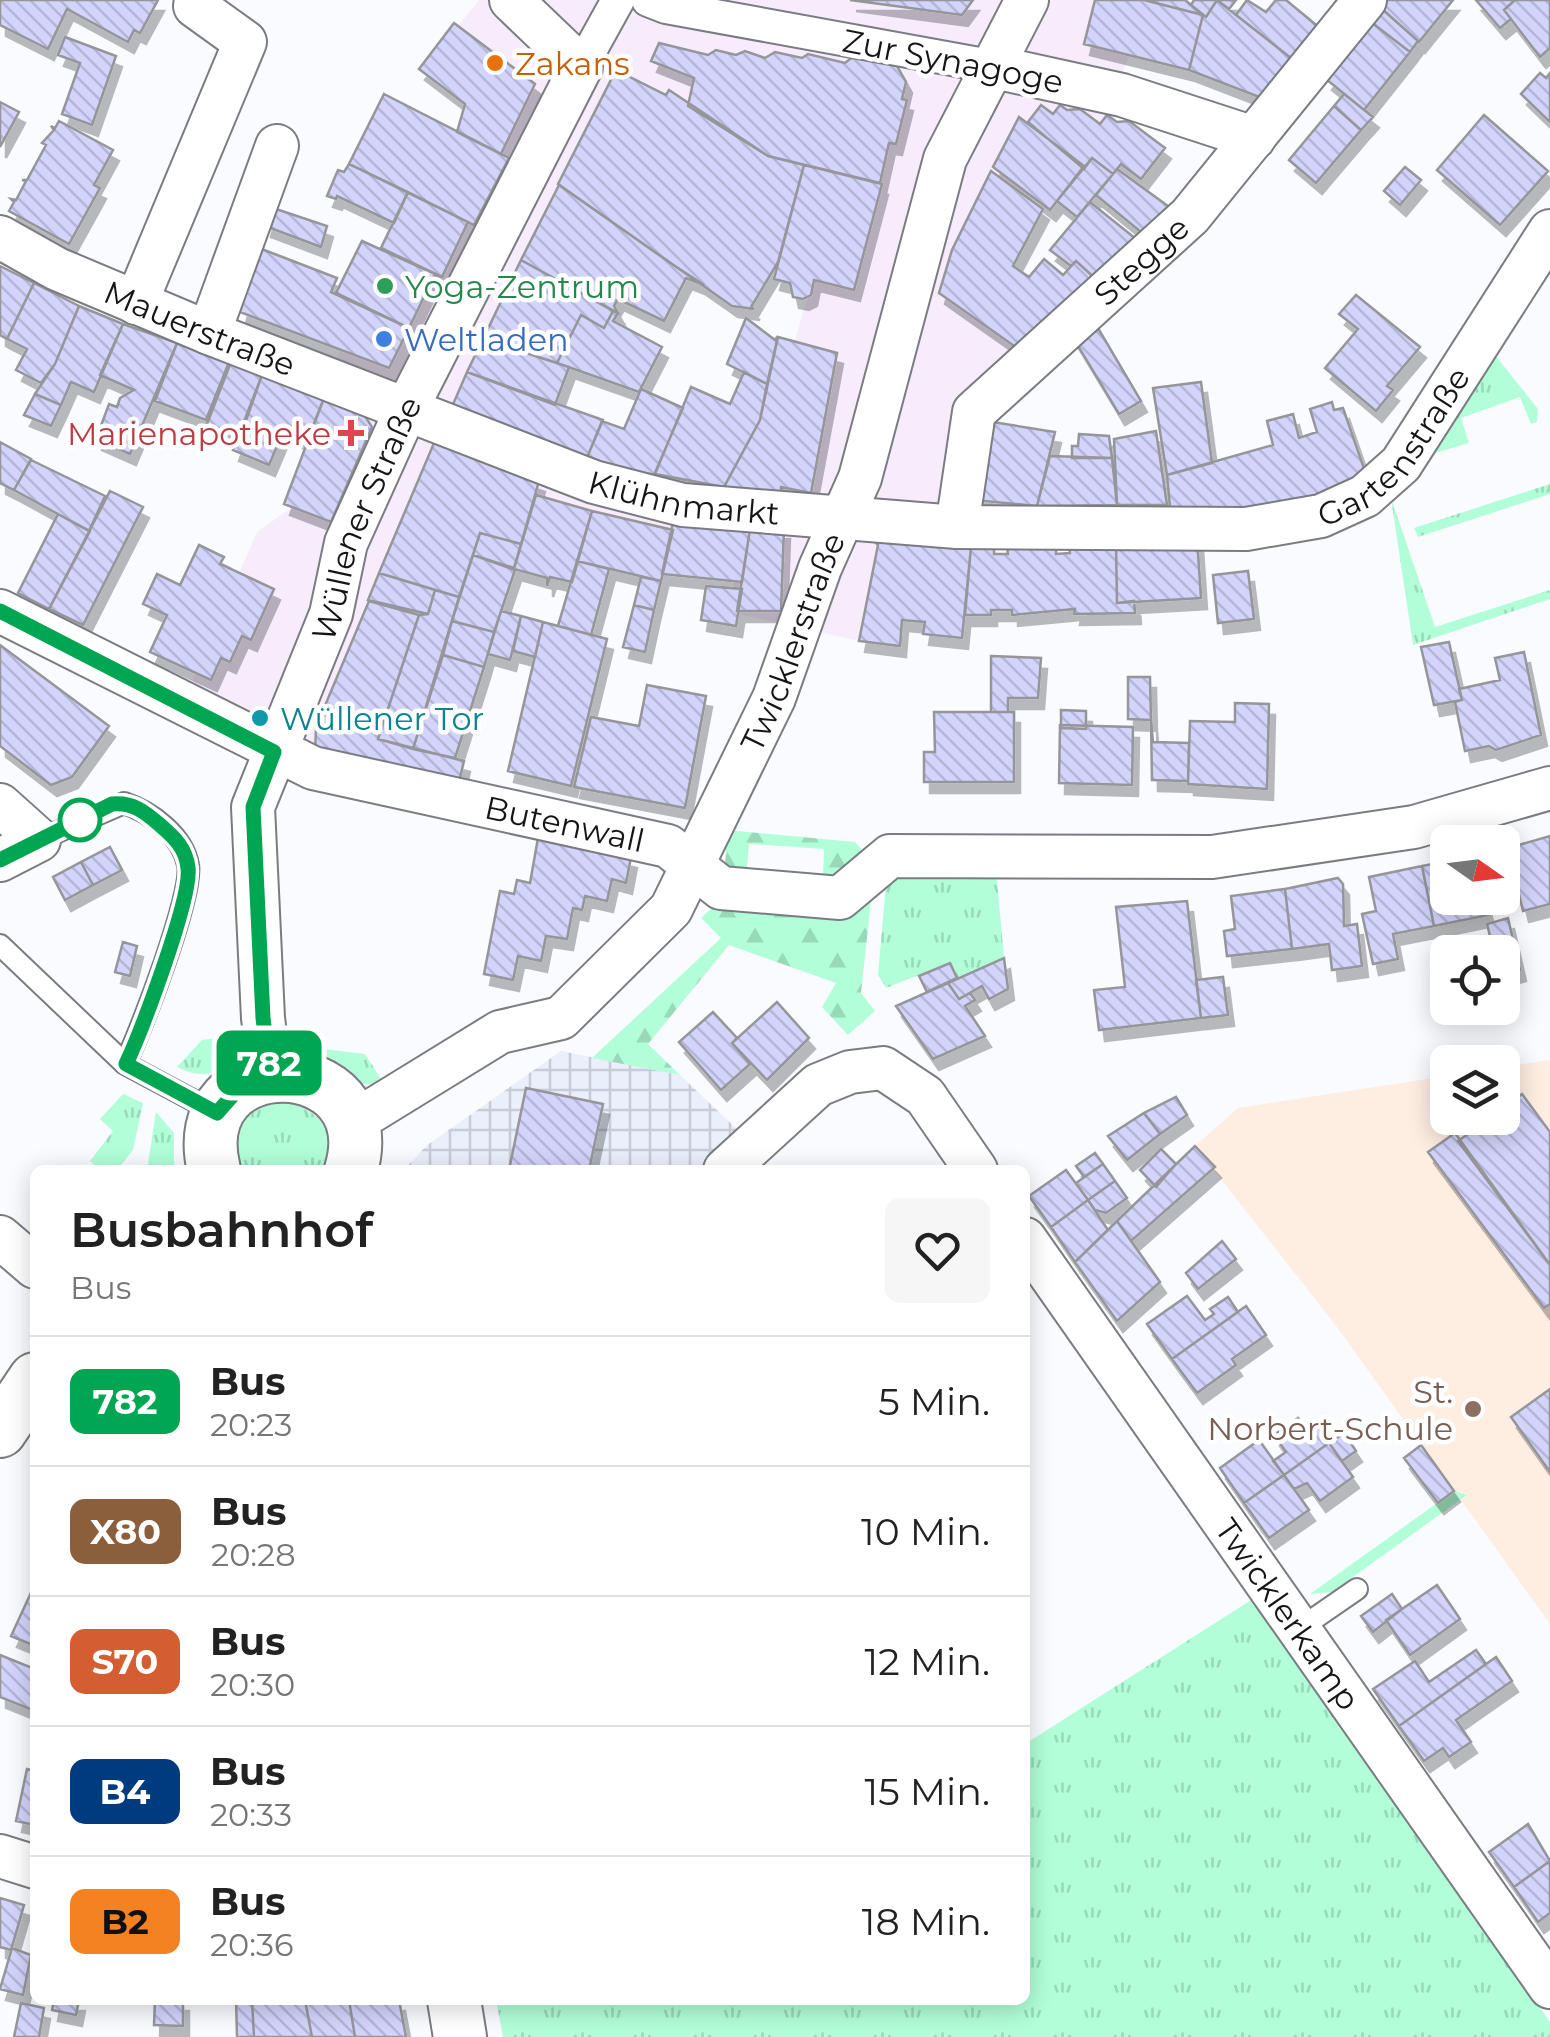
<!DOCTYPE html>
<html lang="de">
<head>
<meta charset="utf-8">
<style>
  body { margin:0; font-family:Montserrat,sans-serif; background:#f6f6f6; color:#222; height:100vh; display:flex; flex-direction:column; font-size:38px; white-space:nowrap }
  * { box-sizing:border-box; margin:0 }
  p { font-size:32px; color:#767676 }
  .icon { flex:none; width:55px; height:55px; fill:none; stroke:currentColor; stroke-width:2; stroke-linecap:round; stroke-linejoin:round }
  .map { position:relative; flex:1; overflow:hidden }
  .drawer { position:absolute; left:30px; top:1165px; width:1000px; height:840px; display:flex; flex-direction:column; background:#fff; border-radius:15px; box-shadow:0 5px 25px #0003 }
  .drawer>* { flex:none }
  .badge { padding:0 20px; border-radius:15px; font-size:35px; line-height:65px }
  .needle { width:65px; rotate:104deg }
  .tools { position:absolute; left:1430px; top:825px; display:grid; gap:20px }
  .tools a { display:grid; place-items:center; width:90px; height:90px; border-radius:15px; background:#fff; box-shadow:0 5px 25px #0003; font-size:50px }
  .map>.badge { position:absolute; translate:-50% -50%; box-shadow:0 0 0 5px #fff }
  .round { display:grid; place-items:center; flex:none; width:105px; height:105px; border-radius:15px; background:#f6f6f6 }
  .summary { display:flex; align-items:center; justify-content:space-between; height:170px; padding:0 40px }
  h1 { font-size:48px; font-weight:600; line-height:75px }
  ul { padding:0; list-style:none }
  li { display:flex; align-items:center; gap:30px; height:130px; padding:0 40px; border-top:2px solid #e0e0e0 }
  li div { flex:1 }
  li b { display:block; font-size:38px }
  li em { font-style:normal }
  li .badge { min-width:110px; font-weight:700; text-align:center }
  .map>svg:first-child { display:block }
</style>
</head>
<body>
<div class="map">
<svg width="1550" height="2037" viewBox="0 0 1550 2037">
  <defs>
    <pattern id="industrial-grid" width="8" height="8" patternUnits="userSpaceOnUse" patternTransform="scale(2.5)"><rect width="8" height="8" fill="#e9effb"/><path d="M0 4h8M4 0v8" fill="none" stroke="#c7ccd6"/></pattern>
    <pattern id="grass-tufts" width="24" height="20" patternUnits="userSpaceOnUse" patternTransform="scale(2.5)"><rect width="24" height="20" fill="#b1fed8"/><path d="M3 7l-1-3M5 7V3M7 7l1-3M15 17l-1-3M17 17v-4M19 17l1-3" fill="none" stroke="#97d9b9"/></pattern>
    <pattern id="forest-firs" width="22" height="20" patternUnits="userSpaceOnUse" patternTransform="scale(2.5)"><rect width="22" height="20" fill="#b1fed8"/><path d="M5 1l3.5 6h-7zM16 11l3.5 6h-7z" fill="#97d9b9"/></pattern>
    <pattern id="building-back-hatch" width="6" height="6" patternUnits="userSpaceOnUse" patternTransform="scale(2.5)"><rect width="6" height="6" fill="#d3d4fc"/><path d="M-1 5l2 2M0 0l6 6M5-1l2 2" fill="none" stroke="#b4b5d7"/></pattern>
    <filter id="shadow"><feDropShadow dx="6" dy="11" stdDeviation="0" flood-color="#0004"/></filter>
  </defs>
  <rect width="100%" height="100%" fill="#f9fbff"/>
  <path fill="#f7ecfc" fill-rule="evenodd" d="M479,0H1158L1130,53L1107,115L1029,215L996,298L1017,348L977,385L971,547L859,641L729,612L739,548L606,532L503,554L440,769L315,754L189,689L257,532L298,503L340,350L484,90L451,34ZM654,96L706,112L882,114L816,266L769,433L691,455L514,396Z"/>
  <path fill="url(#industrial-grid)" d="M561,1051L680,1075L740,1132L698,1170H404L426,1146Z"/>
  <path fill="#feede1" d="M1550,1060V1624L1337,1327L1195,1146L1238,1108L1447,1076L1448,1118H1502L1503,1067Z"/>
  <path fill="url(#grass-tufts)" d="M1495,355L1538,409L1537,422L1531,424L1520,397L1461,418L1469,443L1428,455Z
    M1550,484V494L1418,537L1414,528Z
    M1391,498L1435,627L1550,590V599L1413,645Z
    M996,870L1004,958L957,978L949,963L886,988L878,975L887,873Z
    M287,1031L301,1036L308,1047L365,1054L384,1084C354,1091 301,1057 287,1031Z
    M244,1035C232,1068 210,1084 177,1067L202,1040Z
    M123,1094L143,1103L133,1150L117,1170H100L90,1161L113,1131L100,1119Z
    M275,1098C312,1107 345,1126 323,1170H236C236,1124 231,1118 275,1098Z
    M156,1112L174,1133V1170H147Z
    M1454,1491L1467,1495L1332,1592L1310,1594Z
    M1256,1597L1550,2022V2037H503L496,2000H1025V1744Z"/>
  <path fill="url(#forest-firs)" d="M727,830L855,842L864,852L838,878L823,877L824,849L749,844L747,868L725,866Z
    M871,900L861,993L875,1011L848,1035L822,1007L836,983L729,945L648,1044L680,1075L592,1058L721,938L701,918L712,908L844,918Z"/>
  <path fill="url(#building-back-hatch)" stroke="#95959a" stroke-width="2.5" filter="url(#shadow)" d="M0,0H158L140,33L134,30L128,42L67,9L48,49L0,25Z
    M850,0H973L962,15Z
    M1095,0H1144L1203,15L1189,70L1084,44Z
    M1144,0H1185L1203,15Z
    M1194,0H1236L1229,9L1217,0L1206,17L1191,5Z
    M1217,0L1296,62L1267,100L1189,70L1203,15L1206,17Z
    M1247,0L1266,12L1276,0H1286L1321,29L1296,62L1236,15Z
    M1388,0H1453L1419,42L1381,8Z
    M1476,0H1515L1504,10L1511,19L1500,28Z
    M1515,0H1550V48L1540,57L1504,10Z
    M1382,9L1418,41L1410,52L1371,22Z
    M1371,22L1410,52L1364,110L1326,79Z
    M454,23L535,84L501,154L457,132L465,104L419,69Z
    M65,37L116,56L92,125L62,114L80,63L58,55Z
    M659,43L708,55L716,50L736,55L745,51L765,58L775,52L802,58L808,54L845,63L854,56L897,66L906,82L902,99L907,100L896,144L889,143L880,183L768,156L688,106L694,78L651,61Z
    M616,70L666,95L669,90L768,156L804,165L778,262L751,307L754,309L732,306L558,184Z
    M1540,73L1546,78L1550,73V122L1521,94Z
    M384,94L509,158L474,225L349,164Z
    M1344,94L1373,117L1361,130L1334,106Z
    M0,102L19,112L0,147Z
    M1041,105L1053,114L1060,105L1067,110L1080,109L1100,124L1107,115L1117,122L1129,121L1165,148L1141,179L1121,164L1113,174L1092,158L1084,169L1028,122Z
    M1334,106L1361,130L1316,183L1289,160Z
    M1484,115L1548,171L1500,225L1437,170Z
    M1019,117L1084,166L1050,210L993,167Z
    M59,121L113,150L94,185L100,188L69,244L9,211L14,202L11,199L16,200L26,181L22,180H27L46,145L42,143L54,130L51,126L55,128Z
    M1092,158L1113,174L1077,217L1057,201Z
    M349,164L408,192L394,223L337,196L336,199L327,196L338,170L344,172Z
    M804,165L882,184L854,290L814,280L811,295L803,299L793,297L790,283L774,279Z
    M1405,167L1421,180L1400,205L1384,191Z
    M1117,169L1172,209L1147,237L1096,195Z
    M991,171L1043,209L1013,266L1029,277L1044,259L1063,275L1076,261L1098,281L1017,348L939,293L952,250Z
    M559,185L669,262L704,285L686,278L664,321L618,299L614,306L618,313L521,260Z
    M408,192L468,222L442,277L381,248Z
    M1090,202L1141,243L1098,281L1076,261L1071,266L1050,250Z
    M270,207L327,226L321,247L265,226Z
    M362,241L442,277L434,276L409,328L336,293Z
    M259,248L337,278L331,292L409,328L389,368L240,312Z
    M521,260L613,311L604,328L581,315L557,363L483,339Z
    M0,266L34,283L7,339L0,335Z
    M34,283L79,306L55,364L41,383L16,370L27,349L7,339Z
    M1356,295L1420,347L1387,386L1393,390L1376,411L1325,368L1358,329L1339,314Z
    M79,306L123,324L94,392L71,382L61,405L35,394L55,364Z
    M613,311L618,313L613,321L662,347L639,392L557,363L581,315L604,328Z
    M746,318L775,340L778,336L767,384L727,364Z
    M1092,318L1141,401L1119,414L1072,336Z
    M123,324L177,343L130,454L96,439L109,404L117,407L120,398L134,390L100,375Z
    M778,337L837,353L811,493L781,487V493L724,487L760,420Z
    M483,339L569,367L555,405L467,372Z
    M177,343L229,362L206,420L155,401Z
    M231,362L262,375L241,435L207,424Z
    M467,372L603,420L586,460L451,409Z
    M744,372L767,384L760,420L724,487L655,474L691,387L730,404Z
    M262,375L324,398L307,441L283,432L269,465L233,450Z
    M1201,382L1212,463L1167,475L1153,388Z
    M641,389L683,408L654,475L586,460L602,421L624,429Z
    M35,394L61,405L51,426L24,415Z
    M324,398L363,413L372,427L331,522L284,504Z
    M1332,402L1334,410L1343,408L1368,480L1247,516L1171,517L1167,475L1273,445L1267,421L1293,414L1299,438L1317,432L1310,409Z
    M986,421L1055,432L1037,506L974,500Z
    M1156,431L1167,505H1117L1114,439Z
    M1079,434L1109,436L1112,458H1072V446H1078Z
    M0,442L31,459L14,490L0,483Z
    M434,443L539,481L521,544L480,533L459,597L379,573Z
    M1050,456L1112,458L1117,505L1037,506Z
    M31,460L105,496L89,531L14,490Z
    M110,491L143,507L83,625L49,609Z
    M536,495L592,511L572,582L550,577L547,586V578L514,569Z
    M592,511L673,530L661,581L577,561Z
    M58,514L90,531L49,609L18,593Z
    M673,522L750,529L742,582L662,574Z
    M784,528L781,611H737L750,529Z
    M480,533L521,544L514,568L473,555Z
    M1197,538L1201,598L1117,603L1116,541Z
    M873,540L971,547L962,638L923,634L925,622L902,620L900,646L859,641L878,545Z
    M199,545L224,557L220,564L274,589L251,640L242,636L230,662L221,658L211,680L150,652L167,615L143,604L157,574L180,585Z
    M1116,545L1117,603L1134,601L1135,613L1074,614L1075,609L1012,615V610H991V615H965L971,547H994V554H1008L1007,546H1056V554L1070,553L1069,546Z
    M473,555L515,570L494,632L452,621Z
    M577,561L609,569L591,635L558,626Z
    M1248,571L1254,619L1218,623L1213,575Z
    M379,573L435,590L428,614L368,600Z
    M641,577L661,581L654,610L634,605Z
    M706,586L742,589L736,626L701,620Z
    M435,590L459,597L413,749L378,739L419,615L428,614Z
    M369,601L419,615L378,739L464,761L459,782L315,754L316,727Z
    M634,605L654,610L645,652L623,647Z
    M501,611L521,616L510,660L488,654Z
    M521,616L543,622L535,657L513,651Z
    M452,621L494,632L484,667L443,655Z
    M543,622L607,639L571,786L508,771Z
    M1449,642L1462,700L1434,705L1421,647Z
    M0,645L109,726L72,777L51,785L0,746Z
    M1524,652L1541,735L1496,750L1489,746L1465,751L1455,702L1462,700L1459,689L1500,680L1495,658Z
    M443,655L484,667L455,758L413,749Z
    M991,656L1041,658L1038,698H1008V712H991Z
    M1128,677H1150L1151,720L1128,719Z
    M647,685L706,696L685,808L574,787L591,717L639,726Z
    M1235,703L1269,704L1267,789L1188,784L1190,721L1235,722Z
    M1061,710L1086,711V729L1061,728Z
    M934,712H1014V782H924V752H935Z
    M1151,720L1153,742L1189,743L1188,781L1152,780Z
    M1060,725L1133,727L1132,785L1059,783Z
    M1550,836V904L1523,911L1508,848Z
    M538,838L631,857L626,883L612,879L607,901L585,896L582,910L573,908L567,939L546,936L541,961L518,956L513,980L484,974L500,891L514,894L517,880L530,883Z
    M110,847L122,870L93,885L81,862Z
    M1448,861V898H1484L1488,915L1434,926L1422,866Z
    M81,862L93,885L65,900L53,877Z
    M1422,866L1434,926L1393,934L1398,959L1373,964L1362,914L1376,911L1369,877Z
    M1338,878L1343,884L1344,926L1357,924L1362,966L1332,970L1329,944L1292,949L1285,889Z
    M1285,889L1292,949L1227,956L1224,931L1235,929L1231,896Z
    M1187,901L1201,1018L1099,1030L1094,990L1125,987L1116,907Z
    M1508,918L1520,970L1502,975V952H1494L1487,924Z
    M123,942L137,946L130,976L115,972Z
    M1004,958L1008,989L989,999L982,986L959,999L948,983Z
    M950,963L957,978L927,992L919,976Z
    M1223,977L1228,1015L1201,1018L1196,980Z
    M948,983L959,999L970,993L975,1000L965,1006L985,1036L933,1059L896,1006Z
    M777,1002L809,1038L767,1080L732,1043Z
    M713,1012L737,1038L732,1043L750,1064L721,1090L679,1042Z
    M526,1088L603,1104L589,1170H509Z
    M1522,1094L1550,1132V1265L1458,1141L1491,1118H1502V1109Z
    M1176,1097L1187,1115L1160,1134L1144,1113Z
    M1144,1113L1160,1134L1127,1160L1108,1136Z
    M1455,1133L1550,1265V1304L1544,1308L1428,1152Z
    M1195,1146L1215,1167L1131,1241L1117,1221Z
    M1161,1149L1176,1164L1156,1187L1140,1170Z
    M1095,1153L1103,1164L1084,1177L1076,1166Z
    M1103,1164L1115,1181L1088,1200L1076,1183Z
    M1066,1170L1088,1200L1051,1227L1029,1196Z
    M1115,1181L1127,1198L1106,1213L1095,1210L1088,1200Z
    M1088,1200L1108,1230L1075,1262L1051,1227Z
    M1117,1221L1160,1282L1117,1321L1075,1262Z
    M1222,1241L1236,1259L1198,1289L1186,1273Z
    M1187,1296L1205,1320L1214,1314L1210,1309L1228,1297L1238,1312L1172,1359L1147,1324Z
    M1246,1306L1266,1335L1232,1359L1236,1365L1197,1393L1172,1359Z
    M1550,1389V1472L1511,1417Z
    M1298,1418L1307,1430L1316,1424L1329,1443L1284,1475L1273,1461L1286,1452L1274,1435Z
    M1344,1433L1356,1451L1342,1461L1329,1443Z
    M1259,1440L1284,1475L1244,1503L1220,1468Z
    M1329,1443L1353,1477L1320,1501L1307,1483L1294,1489L1284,1475Z
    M1421,1445L1454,1491L1438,1503L1404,1458Z
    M1284,1475L1309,1510L1269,1538L1244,1503Z
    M35,1584V1646L11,1636Z
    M1437,1585L1460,1619L1410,1655L1386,1620Z
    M1392,1594L1402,1609L1373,1632L1361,1616Z
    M1476,1650L1486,1664L1399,1726L1373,1689L1415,1661L1429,1682Z
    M0,1655L35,1669V1711L0,1697Z
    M1496,1657L1512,1681L1456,1720L1471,1742L1449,1757L1443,1748L1424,1761L1399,1726Z
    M27,1769L35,1771V1825L16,1821Z
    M1528,1824L1550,1861L1514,1887L1489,1852Z
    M1550,1861V1913L1538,1922L1514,1887Z
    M0,1898L24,1905L11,1950L0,1947Z
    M12,1948L31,1955L23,1995L0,1989Z
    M54,2000H79L76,2015L52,2010Z
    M155,2000H183V2026L154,2025Z
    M236,2000H252L254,2037H237Z
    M252,2000H305L312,2037H254Z
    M305,2000H349L355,2037H312Z
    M349,2000H399L406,2037H355Z
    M21,2003L44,2008L39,2037H14Z"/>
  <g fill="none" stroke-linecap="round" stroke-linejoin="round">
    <defs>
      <path id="service" d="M39,840L124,803C151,812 183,836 188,865C194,893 140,1033 125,1064
        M0,945L125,1064L217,1113
        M1299,1629L1357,1589"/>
      <path id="pedestrian" d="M648,0L666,7L990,66
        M581,67L618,0"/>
      <g id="minor">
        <path d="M990,66L1122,95L1254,138"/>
        <path id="s1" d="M0,237L57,269L209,333L594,482L683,505L957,527L1246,529L1321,516L1365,496L1401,464L1550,231"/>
        <path d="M136,303L245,42L195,6L199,0"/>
        <path d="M209,333L277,146"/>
        <path id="s2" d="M957,527L974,412L1190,216L1365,0"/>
        <path id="s3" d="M0,611L313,768L668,846L721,888L840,898L890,856L1212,857L1414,827L1550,788"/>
        <path d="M0,805L39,840L0,860"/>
        <path id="s4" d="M270,1074L263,1018L253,807L331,614L346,543L407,408L581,67L511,0"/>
        <path id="s5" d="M352,1123L500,1032L561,1018L671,909L774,698L820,568L860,478L945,159L1027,0"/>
        <path d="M725,1170L818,1085L850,1072L883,1068L925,1096L976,1170"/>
        <path d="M0,1237L35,1267"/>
        <path id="s6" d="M1025,1239L1550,1987"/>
        <path d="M0,1856L35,1867"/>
      </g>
      <path id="tertiary" d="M214,1170C182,1041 387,1048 351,1170
        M0,1431L35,1379
        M454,2000L460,2037"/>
    </defs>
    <use href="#service" stroke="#7a7c81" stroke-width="24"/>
    <use href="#pedestrian" stroke="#7a7c81" stroke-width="36"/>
    <use href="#minor" stroke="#7a7c81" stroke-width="46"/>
    <use href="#tertiary" stroke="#7a7c81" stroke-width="56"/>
    <use href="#service" stroke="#fff" stroke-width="20"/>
    <use href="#pedestrian" stroke="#fff" stroke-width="32"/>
    <use href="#minor" stroke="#fff" stroke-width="42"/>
    <use href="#tertiary" stroke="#fff" stroke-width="52"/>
  </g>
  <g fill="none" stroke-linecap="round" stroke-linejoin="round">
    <defs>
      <path id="line" d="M0,611L274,752L253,807L263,1018L270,1074L239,1088L217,1113L126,1064C141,1032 192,898 188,868C186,848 174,837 160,825C145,812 133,802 112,804L0,860"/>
    </defs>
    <use href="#line" stroke="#fff" stroke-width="22"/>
    <use href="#line" stroke="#00a651" stroke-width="15"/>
  </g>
  <circle fill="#e8710a" stroke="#fff" stroke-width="4" cx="495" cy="63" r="10"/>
  <circle fill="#2e9e5b" stroke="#fff" stroke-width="4" cx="385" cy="286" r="10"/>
  <circle fill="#3f7fe0" stroke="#fff" stroke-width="4" cx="384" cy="339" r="10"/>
  <path fill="#e0444e" stroke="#fff" stroke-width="4" d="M346 418h10v10h10v10h-10v10h-10v-10h-10v-10h10z"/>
  <circle fill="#0f9aa8" stroke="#fff" stroke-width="4" cx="260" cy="718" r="10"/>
  <circle fill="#fff" stroke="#00a651" stroke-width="5" cx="80" cy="820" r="20"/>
  <circle fill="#8d6e63" stroke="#fff" stroke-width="4" cx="1473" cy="1409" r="10"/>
  <g text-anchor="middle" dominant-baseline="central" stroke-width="9" stroke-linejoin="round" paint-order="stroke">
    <g font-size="32" fill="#141517" stroke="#fff">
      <text transform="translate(953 61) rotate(11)">Zur Synagoge</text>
      <text stroke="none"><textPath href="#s2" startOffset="342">Stegge</textPath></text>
      <text stroke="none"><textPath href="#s1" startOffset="220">Mauerstraße</textPath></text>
      <text stroke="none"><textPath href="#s1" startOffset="1478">Gartenstraße</textPath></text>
      <text stroke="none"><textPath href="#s1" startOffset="735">Klühnmarkt</textPath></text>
      <text stroke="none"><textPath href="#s4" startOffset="578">Wüllener Straße</textPath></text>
      <text stroke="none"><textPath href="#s5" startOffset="685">Twicklerstraße</textPath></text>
      <text stroke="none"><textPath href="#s3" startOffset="608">Butenwall</textPath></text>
      <text stroke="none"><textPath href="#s6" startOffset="458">Twicklerkamp</textPath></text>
    </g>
    <g font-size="32" fill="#c56008" stroke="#fff" text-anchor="start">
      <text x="515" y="63">Zakans</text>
    </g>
    <g font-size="32" fill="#27864d" stroke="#fff" text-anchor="start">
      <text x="405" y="286">Yoga-Zentrum</text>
    </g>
    <g font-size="32" fill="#366cbe" stroke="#fff" text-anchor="start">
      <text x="404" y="339">Weltladen</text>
    </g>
    <g font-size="32" fill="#be3a42" stroke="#fff" text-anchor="end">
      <text x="331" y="433">Marienapotheke</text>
    </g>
    <g font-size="32" fill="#0d838f" stroke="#fff" text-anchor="start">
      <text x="280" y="718">Wüllener Tor</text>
    </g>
    <g font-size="32" fill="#785e54" stroke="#fff" text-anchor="end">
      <text x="1453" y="1391">St.<tspan x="1453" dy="37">Norbert-Schule</tspan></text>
    </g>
  </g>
</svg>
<div class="tools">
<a><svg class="needle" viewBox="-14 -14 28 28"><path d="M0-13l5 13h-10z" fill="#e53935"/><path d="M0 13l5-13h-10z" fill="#767676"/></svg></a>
<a><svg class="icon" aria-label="locate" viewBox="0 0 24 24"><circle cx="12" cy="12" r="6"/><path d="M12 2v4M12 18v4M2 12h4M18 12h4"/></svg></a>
<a><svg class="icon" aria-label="layers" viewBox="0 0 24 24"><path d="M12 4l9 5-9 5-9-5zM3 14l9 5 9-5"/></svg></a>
</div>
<b class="badge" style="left:269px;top:1063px;background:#00a651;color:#fff">782</b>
<section class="drawer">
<div class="summary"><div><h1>Busbahnhof</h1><p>Bus</p></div><a class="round"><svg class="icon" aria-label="heart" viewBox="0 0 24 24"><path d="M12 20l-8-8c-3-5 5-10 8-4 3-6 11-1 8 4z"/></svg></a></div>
<ul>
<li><span class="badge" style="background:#00a651;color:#fff">782</span><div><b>Bus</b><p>20:23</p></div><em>5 Min.</em></li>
<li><span class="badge" style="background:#8b5e3c;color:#fff">X80</span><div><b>Bus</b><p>20:28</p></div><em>10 Min.</em></li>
<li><span class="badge" style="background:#d45d32;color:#fff">S70</span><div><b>Bus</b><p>20:30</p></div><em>12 Min.</em></li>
<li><span class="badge" style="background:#003b80;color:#fff">B4</span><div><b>Bus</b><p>20:33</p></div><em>15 Min.</em></li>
<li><span class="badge" style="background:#f58220;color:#111">B2</span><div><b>Bus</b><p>20:36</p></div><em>18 Min.</em></li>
</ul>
</section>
</div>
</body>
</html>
